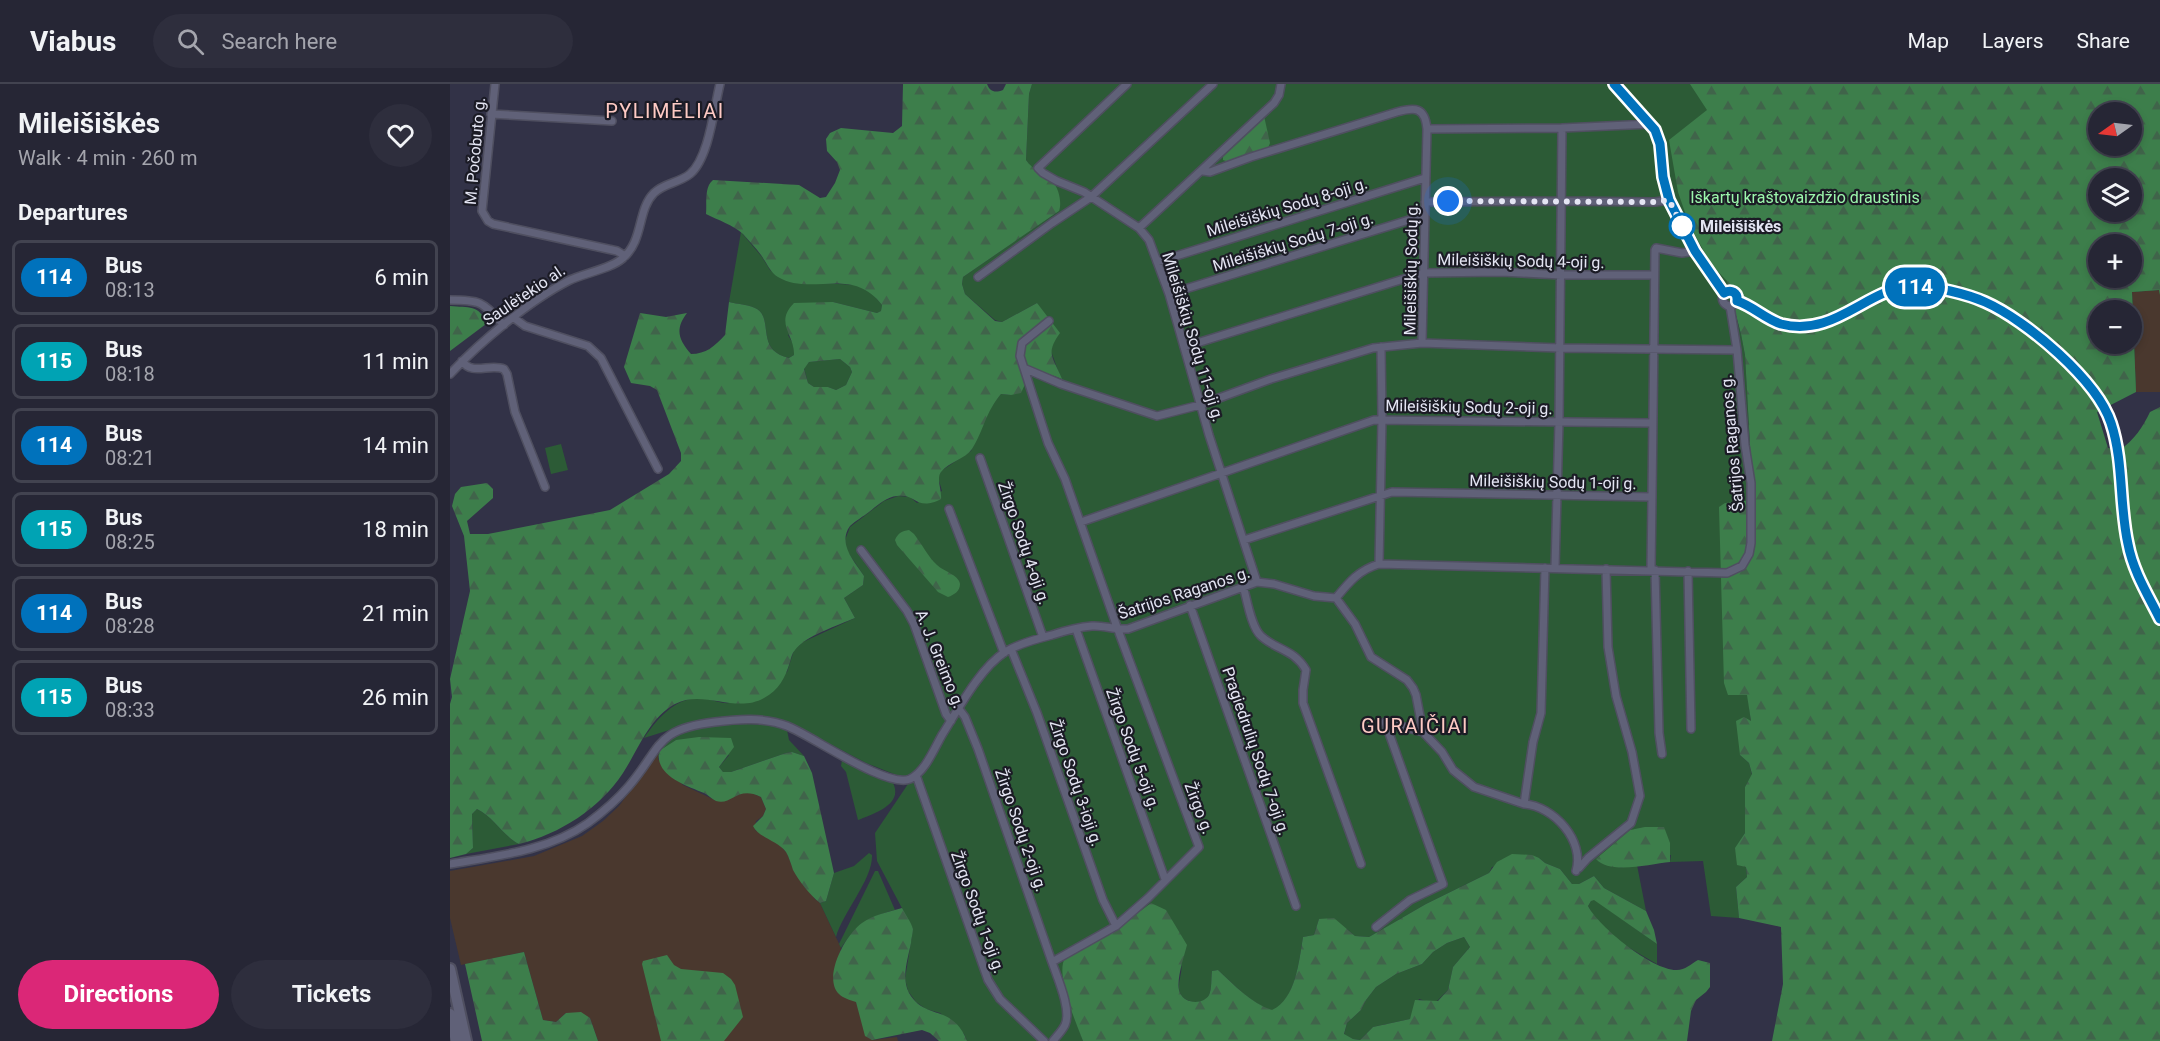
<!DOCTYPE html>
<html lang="en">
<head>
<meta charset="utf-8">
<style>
  body { margin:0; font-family:Roboto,sans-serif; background:#2e2e3d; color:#f1f3f6; height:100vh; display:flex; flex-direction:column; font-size:22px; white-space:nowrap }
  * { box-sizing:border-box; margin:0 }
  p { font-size:20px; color:#a4a5ad }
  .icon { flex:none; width:33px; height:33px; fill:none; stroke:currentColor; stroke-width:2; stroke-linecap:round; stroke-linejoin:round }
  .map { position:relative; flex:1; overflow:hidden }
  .side { display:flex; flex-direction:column; background:#262635; width:450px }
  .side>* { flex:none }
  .badge { padding:0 12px; border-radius:20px; font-size:21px; line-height:39px }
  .needle { width:39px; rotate:256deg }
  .controls { position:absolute; left:1638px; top:18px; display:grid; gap:12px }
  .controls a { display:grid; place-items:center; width:54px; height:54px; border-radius:50%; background:#262635; box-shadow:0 3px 9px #0003,0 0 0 2px #424350; font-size:30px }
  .you { position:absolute; width:30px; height:30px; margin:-15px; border:4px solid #fff; border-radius:50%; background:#1a73e8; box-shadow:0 0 0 9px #1a73e833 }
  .map>.badge { position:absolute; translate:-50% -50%; box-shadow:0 0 0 3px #fff }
  h2 { padding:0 18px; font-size:22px; line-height:54px }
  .round { display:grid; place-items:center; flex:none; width:63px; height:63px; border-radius:32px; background:#2e2e3d }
  .overview { display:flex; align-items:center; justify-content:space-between; height:102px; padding:0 18px }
  h1 { font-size:28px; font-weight:700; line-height:45px }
  .primary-button { display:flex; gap:12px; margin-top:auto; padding:12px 18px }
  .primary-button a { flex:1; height:69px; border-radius:36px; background:#db2777; color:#fff; font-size:24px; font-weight:700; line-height:69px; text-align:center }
  .primary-button a+a { background:#2e2e3d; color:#f1f3f6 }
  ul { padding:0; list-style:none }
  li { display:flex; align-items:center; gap:18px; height:75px; margin:0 12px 9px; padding:0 6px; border:3px solid #424350; border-radius:9px }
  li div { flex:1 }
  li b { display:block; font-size:22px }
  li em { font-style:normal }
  li .badge { min-width:66px; font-weight:700; text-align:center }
  header { display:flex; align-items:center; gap:36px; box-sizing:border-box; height:84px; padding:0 30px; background:#262635; border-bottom:2px solid #424350 }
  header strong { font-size:28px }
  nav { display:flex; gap:33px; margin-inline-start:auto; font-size:21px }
  .search { width:420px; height:54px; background:#2e2e3d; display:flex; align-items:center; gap:15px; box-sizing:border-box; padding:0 21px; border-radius:33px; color:#a4a5ad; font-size:22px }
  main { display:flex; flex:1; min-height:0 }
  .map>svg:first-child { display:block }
</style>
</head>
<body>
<header>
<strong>Viabus</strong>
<div class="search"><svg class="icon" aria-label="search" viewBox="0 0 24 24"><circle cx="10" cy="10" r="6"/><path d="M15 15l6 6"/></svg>Search here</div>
<nav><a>Map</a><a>Layers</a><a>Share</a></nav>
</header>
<main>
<section class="side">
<div class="overview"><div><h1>Mileišiškės</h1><p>Walk · 4 min · 260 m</p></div><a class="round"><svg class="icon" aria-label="heart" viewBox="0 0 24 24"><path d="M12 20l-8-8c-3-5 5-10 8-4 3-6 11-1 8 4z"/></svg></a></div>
<h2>Departures</h2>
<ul>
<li><span class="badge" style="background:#0072bc;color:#fff">114</span><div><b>Bus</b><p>08:13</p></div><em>6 min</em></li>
<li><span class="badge" style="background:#00a3b4;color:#fff">115</span><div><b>Bus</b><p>08:18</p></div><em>11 min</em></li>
<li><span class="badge" style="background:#0072bc;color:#fff">114</span><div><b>Bus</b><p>08:21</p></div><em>14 min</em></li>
<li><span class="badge" style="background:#00a3b4;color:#fff">115</span><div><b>Bus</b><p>08:25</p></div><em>18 min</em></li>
<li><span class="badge" style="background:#0072bc;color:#fff">114</span><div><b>Bus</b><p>08:28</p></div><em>21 min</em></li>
<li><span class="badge" style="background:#00a3b4;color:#fff">115</span><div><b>Bus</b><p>08:33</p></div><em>26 min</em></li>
</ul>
<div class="primary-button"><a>Directions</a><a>Tickets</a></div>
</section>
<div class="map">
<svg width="1710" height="957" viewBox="0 0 1710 957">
  <defs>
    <pattern id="forest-firs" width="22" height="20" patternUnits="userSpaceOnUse" patternTransform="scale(1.5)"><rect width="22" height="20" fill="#3d7e4b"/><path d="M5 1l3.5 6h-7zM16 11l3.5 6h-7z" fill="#40644a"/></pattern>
  </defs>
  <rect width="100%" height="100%" fill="#323247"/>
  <path fill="#4a382e" d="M1710,206V308H1686L1682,208Z
    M209,667L208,675L233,701L267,717H275L290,709H302L311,713L316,725L313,732L306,737L305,746L327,758L337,769L344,787L365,815L370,819L391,864L385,887L384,899L406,918L422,956L447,953L448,957H148L140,934L116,929L106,938L93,936L74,868L11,881L0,834V787L84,772L132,752L153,737L169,722Z"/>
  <path fill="#2c5b36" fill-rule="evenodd" d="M582,0H1710V211L1709,206L1682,208L1686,308L1281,216L1291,250L1295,271L1303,417L1275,419L1301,638L1290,671L1299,679L1302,691L1295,703V749L1285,765L1296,783L1297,793L1286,803L1289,834L1261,832L1253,777L1220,778L1221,771L1167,784L1187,781L1196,827L1154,804L1144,792L1129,800H1122L1110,785L1095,779L1089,774L1042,783L1039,789L976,820L919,853L905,852L898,846L869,835L864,851L853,853C849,877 846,915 822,927C801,919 784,901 768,886L762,887C761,894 762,905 759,911C754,921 737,920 731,911C725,901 734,888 731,878C724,858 710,838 701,819L658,851L615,874L614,900L633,957H517L514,950L490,929L476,925L466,918L458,907L455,895L463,845L427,777L425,749L460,697L456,692H449L416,679L342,640L314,633H274L248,637L194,654C208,634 225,613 252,614C261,615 271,620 280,619C289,619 326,594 337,588L344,566L353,558L405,534L394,514L413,501L414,492L397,467L395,456L400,443L434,417L448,412L460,413L467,419L492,407L488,393L491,387L521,367L540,323L551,310L561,311L570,279L611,295L601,267L602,261L587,219L552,238L545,236L515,210L512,200L513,193L609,127L603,98L582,85L576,76L579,10ZM1648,28H1682V62H1648ZM1648,94H1682V128H1648ZM1648,160H1682V194H1648ZM1648,226H1682V260H1648Z
    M291,148L312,173L320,186L329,193L347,198L409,201L421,208L432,221L431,227L427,229L383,218L338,251L345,263L344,271L339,274C305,266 324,236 307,225C301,221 287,220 279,218Z
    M390,275L400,283L402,288L396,301L386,306L378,303H364L358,299L354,284L359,278Z
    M111,360L118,386L101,390L95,364Z
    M296,640L321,641L337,646L339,656L354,672L342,668L336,669L281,688H273L269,683L279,671L226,656L210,667C213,663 216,659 219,656C235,642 275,641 296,640Z
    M392,676L420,691L443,699C454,721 422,730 408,736L396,688L391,682Z
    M27,725C44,733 53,752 69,760L16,770L23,764L22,730Z
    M419,769L422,771C423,795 393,828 386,853L370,819L376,817L384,789L404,782Z
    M425,787H428L445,826C417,833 407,841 391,864L389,860Z
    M1144,815L1207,860V880C1181,865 1152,850 1138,822L1141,817Z
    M1014,853L1020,863L1003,883L998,906L987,917L979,918L969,915L960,935L923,943L910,956L903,955L894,951L897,939L911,926L916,916L926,903L946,890L972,880L983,868L997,859Z"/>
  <path fill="url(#forest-firs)" fill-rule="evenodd" d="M453,0H537C540,8 545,9 553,6L556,0H582L579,10L576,76C583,87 595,89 603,98C609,105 612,119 609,127L513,193L512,200L515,210L545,237L552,238L587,219L610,249C595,270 603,273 612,295L570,279L576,298L571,309L561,311L551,310C535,329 534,346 522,365C515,375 499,378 491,388C486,394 492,407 491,415C466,428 467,409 447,412C436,413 428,421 419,428C414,432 405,437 400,442C387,460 405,478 414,492L413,501L394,514L405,534C389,541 355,552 345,566C342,569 341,574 340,578C335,594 329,606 314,614C286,630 253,605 225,620C199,634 188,666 173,689C150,724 110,750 69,760C53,752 44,733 27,725L22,730L23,764L16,770L0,774V620L2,613L0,595L20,507L14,452L2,422L5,410L11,403L37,399L43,405V414L17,437L20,450H38L160,426L219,390L231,377V369L207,306L200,302L181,299L174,283L190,229L216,233L237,229C225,245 228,255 241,270C256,270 265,262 275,251L279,218C287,220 301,221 307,225C324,236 305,266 339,274L344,271C345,251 324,239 344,219L383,218L427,229L431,227L432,221C402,181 362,213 328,193C320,188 317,179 311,171C306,164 299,157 293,150C283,141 268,136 256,130C257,119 254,103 263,96L349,101L370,114L376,113L385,99L390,86L387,78L377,67L376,55L380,49L391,44L443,49L452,42ZM390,275L400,283L402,288L396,301L386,306L378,303H364L358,299L354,285L359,278Z
    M1240,0H1710V211L1709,206L1682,208L1686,308L1647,328L1658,364L1670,366C1684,356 1693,343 1700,328L1710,323V957H1322L1333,900L1331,843L1289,834L1286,803L1297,793L1296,783L1287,781L1285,764L1295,749V703L1302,690L1299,679L1290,671L1286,637L1294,633L1301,637L1297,611H1278L1274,599L1269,423L1275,419L1303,416L1295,271L1291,250L1277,197L1261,180L1239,140L1228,108L1219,56L1257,26ZM1648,28H1682V62H1648ZM1648,94H1682V128H1648ZM1648,160H1682V194H1648ZM1648,226H1682V260H1648Z
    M814,32L820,59L818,64L779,78L773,76V70Z
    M0,222C18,224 30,220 36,240L0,267Z
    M459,446L464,450C472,460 478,473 487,481C493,487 509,491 510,500C510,507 504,511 498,513L488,508L447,461L445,456C448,449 452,447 459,446Z
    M249,653L281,654L284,663L269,683L273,688H281L336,669L342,668L354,672L362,689L384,789L376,817L370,819C360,811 349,797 343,786C341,780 339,773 336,768C328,757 309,754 303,742L313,732L316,725L311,713C287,701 282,722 266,717C262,715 258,711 254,709C235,701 205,692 209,667L226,656Z
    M1195,743H1214L1220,759V778C1200,780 1160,791 1146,775L1180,746Z
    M1062,770L1082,771L1089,774L1095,779L1110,785L1122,800H1129L1144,792L1154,804L1196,827L1204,846L1207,860L1144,816L1141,817L1138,822C1149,843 1203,887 1227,886C1235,886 1241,880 1248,876L1260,879V903L1256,908L1246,916L1241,927L1237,957H633C626,938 605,891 615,874L658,851L701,819L716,826L737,861C734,872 725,899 730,909C735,920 753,921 759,911C762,905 761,894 762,887L768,886C784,901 801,919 822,926C846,915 849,877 853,853L864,851L869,835L884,834L905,852L919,853L976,820L1039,789L1047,778ZM1014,853L1020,863L1003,883L998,906L988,917L965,916L960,935L923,943L910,956L903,955L894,950L897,939L911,926L916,916L926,903L946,890L972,880L983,868L997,859Z
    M452,824C455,830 461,838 463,845C463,849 461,855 461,859C458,874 451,894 459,909C475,937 502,919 517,957H489L480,949L472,946L422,956L415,952L406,918C400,916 393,914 389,910C372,893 396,850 412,839C423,831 438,828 452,824Z
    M74,868L93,936L106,938L116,929L131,928L140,934L148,957H32L15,880Z
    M217,871L224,881L231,885L273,889L281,895L285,901L293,933L274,957H211L192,880L193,877Z"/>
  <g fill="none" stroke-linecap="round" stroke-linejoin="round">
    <defs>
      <path id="street" d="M45,0L32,127L38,137L43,140L167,167L175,172
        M677,0L588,84L593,89L607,97L634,108L689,144L699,156L719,210L759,351L807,498
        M1164,0L1205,46L1210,60L1213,93L1219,116L1245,167L1274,209
        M41,30L162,37
        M977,45L1112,44
        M753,87L760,88L801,73L947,28C965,23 975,23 977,45L972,259L1110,264L1287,266
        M975,118L1111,117L1205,118L1219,116
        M689,144L824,19L829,11L831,0
        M707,178L975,94
        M528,193L602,139L641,113L763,0
        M1274,209C1271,214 1272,219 1278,222L1284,221
        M1274,209C1281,205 1288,209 1287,217
        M719,210L975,131
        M0,216C32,216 32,218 54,241
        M1287,217C1303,222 1315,235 1331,240C1386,254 1417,203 1464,202C1484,202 1517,210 1535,218C1576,237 1647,296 1661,339C1674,378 1669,420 1677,460C1683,487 1698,511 1710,535
        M64,234L75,242L138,262L151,274L208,385
        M599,237L572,259L570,272L598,359L615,395L668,546L749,763L698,814L666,842L602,878C607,893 622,926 615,941C612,947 607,952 603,957
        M734,263L973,189L1052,188L1111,191H1204
        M12,277C22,292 40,279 54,285L57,290L65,328L95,403
        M576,285L611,300L707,332L750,321L821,295L923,264L972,259
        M0,290C30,258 79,217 118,197C134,189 161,185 173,174C194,156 187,126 204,109C214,99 229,99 240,90C259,74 264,24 270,0
        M530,374L593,553
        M499,425L554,569
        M631,438L924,336L1202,339
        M794,456L942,408L1202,413L1205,166L1206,164L1232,169L1245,167
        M411,466L457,527L464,540L496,630L501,637
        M929,480L932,335L931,263
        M1105,484L1109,338L1112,44L1201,40
        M1201,486L1202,413
        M1205,486L1209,649L1212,670
        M1238,487L1241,645
        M793,502C797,515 801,543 811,552C826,566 844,565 856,586L853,606V619L911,780
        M886,514L905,540L921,573L957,596L963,604L966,611L973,648L992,668L1003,686L1024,703L1074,720C1104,722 1135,757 1126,787
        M740,521L846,822
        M626,545L715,795
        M561,565L587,629L653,816L666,842
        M509,625L515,633L528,665L602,878
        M466,691L538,896L550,915L594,957
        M1074,720L1083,658L1091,629L1095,484
        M0,780C47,772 98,767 138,739C153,728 167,716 179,702C212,663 205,645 265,638C288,635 314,633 337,642C361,651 437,705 460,695C475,688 484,665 492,651C508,626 529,585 555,568C568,560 586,555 602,551C614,547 628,543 642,542C654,541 665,546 678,545L807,498L824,500L864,512L886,514C899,498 909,486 929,480L1277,489L1292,482L1299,470L1301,459V399L1295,361L1287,266L1280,222
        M1129,784L1138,774L1181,739L1190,712L1182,668L1166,612L1158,563L1156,485
        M926,843L960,816L993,800L935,638L973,648"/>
      <path id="secondary" d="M0,885L16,957
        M0,930L6,957"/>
    </defs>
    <use href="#street" stroke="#4f4f60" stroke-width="10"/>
    <use href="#secondary" stroke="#4f4f60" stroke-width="14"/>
    <use href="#street" stroke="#606178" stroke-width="7"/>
    <use href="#secondary" stroke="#606178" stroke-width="10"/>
  </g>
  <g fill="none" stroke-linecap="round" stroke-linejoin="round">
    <defs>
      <path id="line" d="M1164,0L1205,46L1210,60L1213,93L1219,116L1245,167L1274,209C1281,205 1288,208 1287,217C1303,222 1315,235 1331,240C1386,254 1417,203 1464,202C1484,202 1517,210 1535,218C1576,236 1647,296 1661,339C1674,378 1669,420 1678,460C1683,487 1698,511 1710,535"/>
    </defs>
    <use href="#line" stroke="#fff" stroke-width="14"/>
    <use href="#line" stroke="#0072bc" stroke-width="9"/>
    <path stroke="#e4e5f3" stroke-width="6" stroke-dasharray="0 10.8" d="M998,117L1205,118L1219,116L1235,148L1232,142"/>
  </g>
  <circle fill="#fff" stroke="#0072bc" stroke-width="3" cx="1232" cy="142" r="12"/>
  <g text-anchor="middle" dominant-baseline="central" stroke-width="4.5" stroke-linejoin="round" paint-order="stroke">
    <g font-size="16" fill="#e4e5f3" stroke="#1b1b25">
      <text transform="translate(25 67) rotate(-85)">M. Počobuto g.</text>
      <text transform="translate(837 123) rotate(-17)">Mileišiškių Sodų 8-oji g.</text>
      <text transform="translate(843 158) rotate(-17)">Mileišiškių Sodų 7-oji g.</text>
      <text transform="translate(1071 177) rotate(1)">Mileišiškių Sodų 4-oji g.</text>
      <text transform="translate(961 185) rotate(-89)">Mileišiškių Sodų g.</text>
      <text transform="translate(74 211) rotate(-34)">Saulėtekio al.</text>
      <text transform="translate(743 253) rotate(73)">Mileišiškių Sodų 11-oji g.</text>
      <text transform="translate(1019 323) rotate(1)">Mileišiškių Sodų 2-oji g.</text>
      <text transform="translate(1282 359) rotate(-95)">Šatrijos Raganos g.</text>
      <text transform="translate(1103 398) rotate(1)">Mileišiškių Sodų 1-oji g.</text>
      <text transform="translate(574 459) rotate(71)">Žirgo Sodų 4-oji g.</text>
      <text transform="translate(734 509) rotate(-18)">Šatrijos Raganos g.</text>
      <text transform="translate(490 575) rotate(68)">A. J. Greimo g.</text>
      <text transform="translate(683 665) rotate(70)">Žirgo Sodų 5-oji g.</text>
      <text transform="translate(806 667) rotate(71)">Pragiedrulių Sodų 7-oji g.</text>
      <text transform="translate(626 699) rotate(71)">Žirgo Sodų 3-ioji g.</text>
      <text transform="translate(749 724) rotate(69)">Žirgo g.</text>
      <text transform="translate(571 746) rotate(71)">Žirgo Sodų 2-oji g.</text>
      <text transform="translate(528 828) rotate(70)">Žirgo Sodų 1-oji g.</text>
    </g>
    <g font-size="16" fill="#9cf6ac" stroke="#1b1b25">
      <text x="1355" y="113">Iškartų kraštovaizdžio draustinis</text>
    </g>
    <g font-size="16" font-weight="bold" fill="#e4e5f3" stroke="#1b1b25" text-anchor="start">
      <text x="1250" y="142">Mileišiškės</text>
    </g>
    <g font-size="20" letter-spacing="1.5" fill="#fecac4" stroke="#1b1b25">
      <text x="215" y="27">PYLIMĖLIAI</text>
      <text x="965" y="642">GURAIČIAI</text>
    </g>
  </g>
</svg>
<div class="controls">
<a><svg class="needle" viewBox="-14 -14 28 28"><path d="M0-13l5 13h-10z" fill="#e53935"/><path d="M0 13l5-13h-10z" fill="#a4a5ad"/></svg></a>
<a><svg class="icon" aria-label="layers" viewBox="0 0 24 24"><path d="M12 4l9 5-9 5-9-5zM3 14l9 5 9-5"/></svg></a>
<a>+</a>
<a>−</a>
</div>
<div class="you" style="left:998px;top:117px"></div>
<b class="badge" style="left:1465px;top:203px;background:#0072bc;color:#fff">114</b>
</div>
</main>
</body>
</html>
